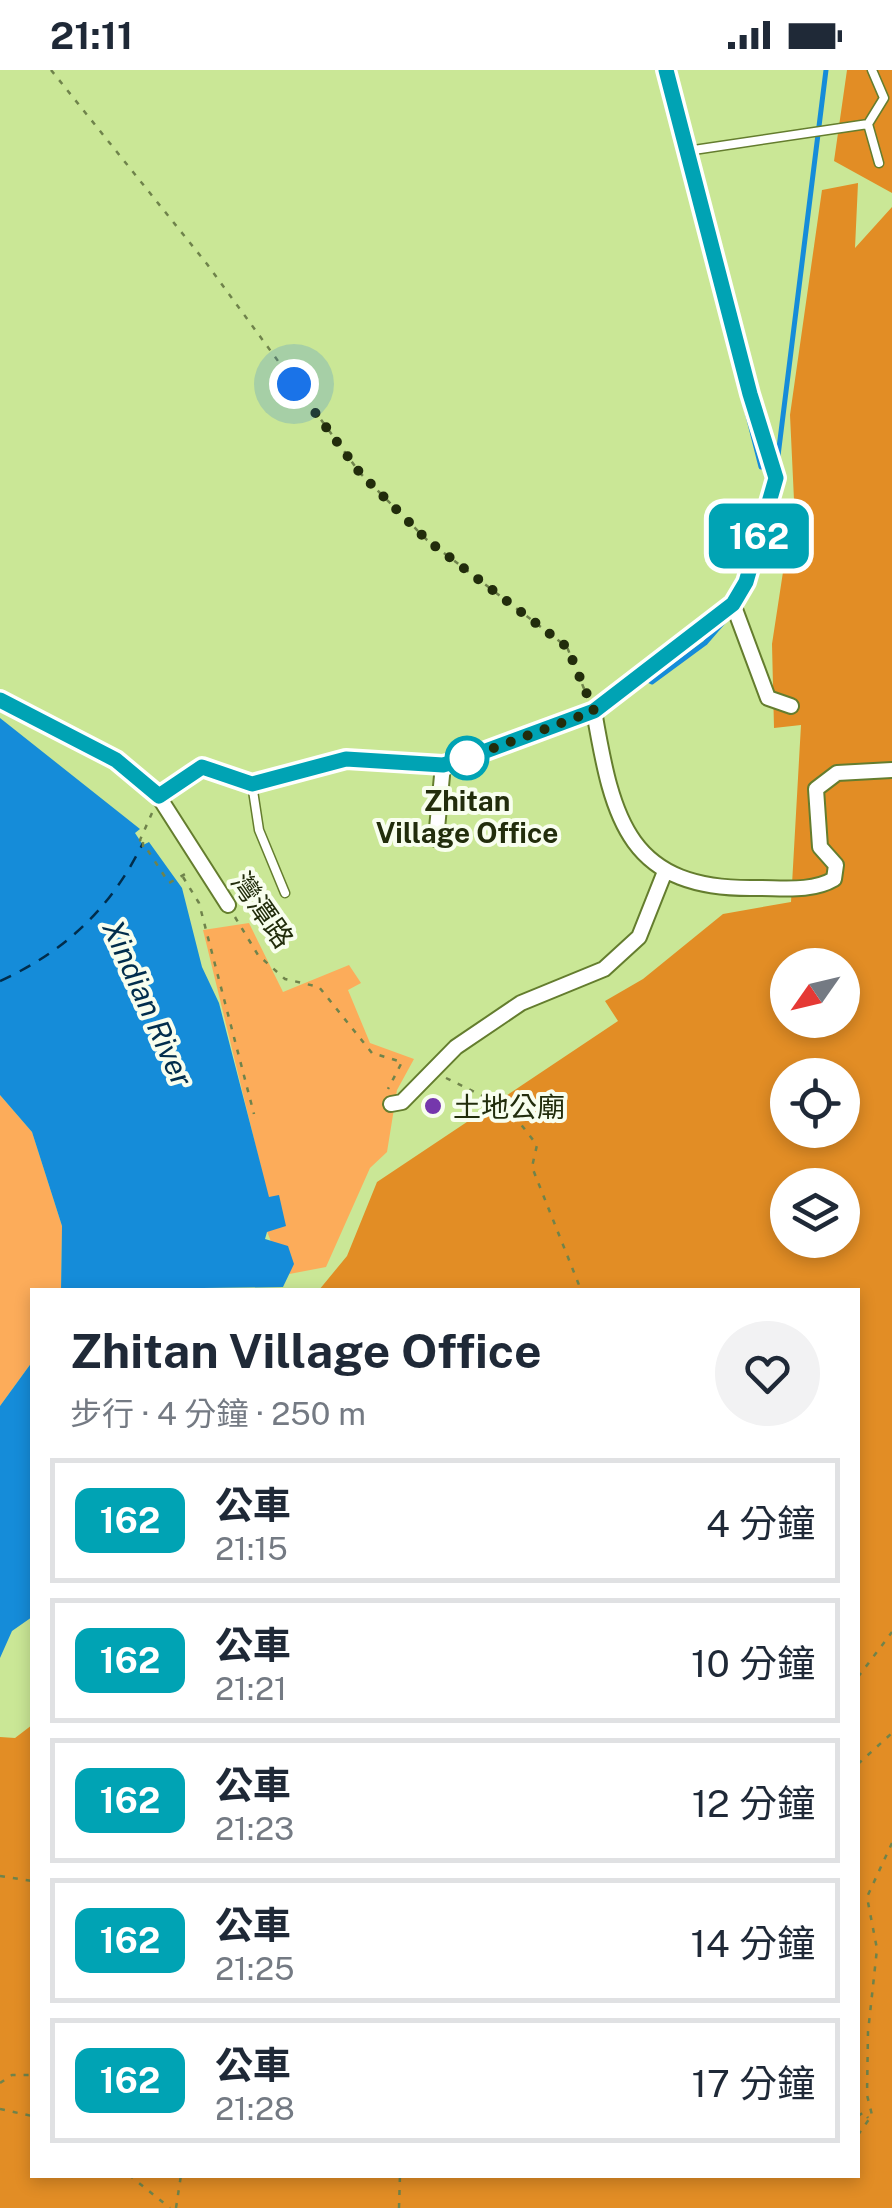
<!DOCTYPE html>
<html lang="zh-TW">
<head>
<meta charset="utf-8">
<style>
  body { margin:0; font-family:"Public Sans","Noto Sans TC",sans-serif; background:#f2f2f3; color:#1f2937; height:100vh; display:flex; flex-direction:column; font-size:38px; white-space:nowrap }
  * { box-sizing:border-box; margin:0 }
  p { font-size:32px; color:#747a83 }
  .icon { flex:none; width:55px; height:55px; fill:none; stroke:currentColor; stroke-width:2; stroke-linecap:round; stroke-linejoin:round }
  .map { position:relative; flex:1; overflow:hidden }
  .details { position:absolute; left:30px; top:1218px; width:830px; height:890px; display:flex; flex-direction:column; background:#fff; border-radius:0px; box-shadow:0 5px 15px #0003 }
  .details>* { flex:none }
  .badge { padding:0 20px; border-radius:15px; font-size:35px; line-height:65px }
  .needle { width:65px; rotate:236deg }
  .buttons { position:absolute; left:770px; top:878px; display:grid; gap:20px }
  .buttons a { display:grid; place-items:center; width:90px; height:90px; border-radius:50%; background:#fff; box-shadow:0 5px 15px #0003; font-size:50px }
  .you { position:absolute; width:50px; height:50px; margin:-25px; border:8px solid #fff; border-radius:50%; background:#1a73e8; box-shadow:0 0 0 15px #1a73e833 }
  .map>.badge { position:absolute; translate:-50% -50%; box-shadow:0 0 0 5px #fff }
  .round { display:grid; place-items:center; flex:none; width:105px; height:105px; border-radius:52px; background:#f2f2f3 }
  .head { display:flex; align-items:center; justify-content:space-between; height:170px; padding:0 40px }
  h1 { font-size:48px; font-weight:700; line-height:75px }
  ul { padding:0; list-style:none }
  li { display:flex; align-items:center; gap:30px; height:125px; margin:0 20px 15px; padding:0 20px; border:5px solid #e0e1e3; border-radius:0px }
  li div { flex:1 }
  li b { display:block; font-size:38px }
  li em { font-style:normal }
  li .badge { min-width:110px; font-weight:700; text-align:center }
  .status { display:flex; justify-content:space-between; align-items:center; height:70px; padding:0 50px; background:#fff; direction:ltr }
  .status svg { height:28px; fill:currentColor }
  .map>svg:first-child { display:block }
</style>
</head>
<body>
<div class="status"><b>21:11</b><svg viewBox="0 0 49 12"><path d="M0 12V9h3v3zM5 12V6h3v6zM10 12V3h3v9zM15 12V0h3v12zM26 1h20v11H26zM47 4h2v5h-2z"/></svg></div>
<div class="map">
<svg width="892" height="2138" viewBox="0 0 892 2138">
  <rect width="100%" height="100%" fill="#cae796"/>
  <path fill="#fcac5a" d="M249,853L283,922L349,895L361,913L348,920L370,973L414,989L397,1020L387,1082L370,1098L326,1197L284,1205L256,1133L262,1102L203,860Z
    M0,1025L32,1062L62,1156L61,1220H32V1292L0,1336Z"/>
  <path fill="#e28d25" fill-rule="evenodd" d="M847,0H892V123L834,91Z
    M858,113L855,178L892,137V2138H0V1667L15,1668L32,1655V2105H858V1220H319L347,1186L377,1112L618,951L605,931L643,909L723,844L791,832L801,655L774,658L772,574L794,430L790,345L822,120ZM788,895H842V950H788ZM788,1005H842V1060H788ZM788,1115H842V1170H788Z"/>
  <path fill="#158cd9" d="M0,648L140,759L135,763L143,775L149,772L182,818L202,897L219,933L269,1127L279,1125L286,1156L267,1162L265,1169L288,1176L294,1194L283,1217L61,1220L62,1156L32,1062L0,1025Z
    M32,1292V1547L12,1561L0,1588V1336Z"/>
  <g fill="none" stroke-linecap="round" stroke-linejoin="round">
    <path stroke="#158cd9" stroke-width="5" d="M709,192L761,397
      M777,394L826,0
      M744,494L747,478
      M641,607L652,612L705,573L731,543"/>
    <path stroke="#012d4c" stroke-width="2.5" stroke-dasharray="12 10" stroke-linecap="butt" d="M0,911C66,881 111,838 143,773"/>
    <defs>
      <path id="lane" d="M868,54L879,93
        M687,81L868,54L884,28L872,0
        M252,714L259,760L285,823"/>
      <path id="street" d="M733,534L768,628L791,636
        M0,631L117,690L159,727L228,835
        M594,641C613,751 628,821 758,818C783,818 812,822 834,809L836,795L820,777L816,719L837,703L892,700
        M159,727L202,697L252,714L346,689L443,695L464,689L594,641L733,534L746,512L776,408L750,324L666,0
        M436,769L443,695
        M391,1034L402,1032L456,977L521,933L604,899L639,867L664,804"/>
    </defs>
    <use href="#lane" stroke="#647d2e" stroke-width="11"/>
    <use href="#street" stroke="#647d2e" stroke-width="18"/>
    <path stroke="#6f834b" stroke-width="2.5" stroke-dasharray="5 8" stroke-linecap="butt" d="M51,0L207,194L360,403L427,470L567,577L587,626
      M152,743L140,770L143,778V773L169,813L187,803
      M183,807L199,833L254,1044
      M235,847L258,885L285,909L319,917L372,983L402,992L388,1019
      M446,1008L509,1039L537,1075L532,1097L581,1220
      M501,1220H513
      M858,1607L892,1562
      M858,1694L892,1663
      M0,1806L32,1811
      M0,2013L12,2005H32
      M0,2039L32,2046
      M858,2046L864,2042L868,2048
      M858,2065L872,2045L867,2025L868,1962L877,1879L867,1827L892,1773
      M129,2105L170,2138
      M176,2138L181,2105
      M399,2138L400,2105"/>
    <use href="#lane" stroke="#fff" stroke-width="8"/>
    <use href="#street" stroke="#fff" stroke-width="14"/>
  </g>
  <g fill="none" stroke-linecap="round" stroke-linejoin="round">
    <defs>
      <path id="line" d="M0,630L116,690L159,726L202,697L252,714L346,689L443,695L464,689L594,641L733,534L746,512L776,408L750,324L666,0"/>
    </defs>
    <use href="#line" stroke="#fff" stroke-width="22"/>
    <use href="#line" stroke="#00a3b4" stroke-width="15"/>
    <path stroke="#222d0c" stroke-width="10" stroke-dasharray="0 18" d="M294,314L360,403L427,470L567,577L594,641L467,688"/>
  </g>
  <circle fill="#fff" stroke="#00a3b4" stroke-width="5" cx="467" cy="688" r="20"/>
  <circle fill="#7537ac" stroke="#f8feee" stroke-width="4" cx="433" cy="1036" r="10"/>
  <g text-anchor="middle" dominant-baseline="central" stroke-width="8" stroke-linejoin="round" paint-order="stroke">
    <g font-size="28" font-weight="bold" fill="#222d0c" stroke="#f8feee">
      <text x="467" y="730">Zhitan<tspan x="467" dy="32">Village Office</tspan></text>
    </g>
    <g font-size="28" fill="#222d0c" stroke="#f8feee">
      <text transform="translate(263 840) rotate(55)">灣潭路</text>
    </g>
    <g font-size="28" fill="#222d0c" stroke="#f8feee" text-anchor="start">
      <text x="453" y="1036">土地公廟</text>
    </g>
    <g font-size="30" font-style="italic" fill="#012d4c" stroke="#f8feee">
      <text transform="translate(148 933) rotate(66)">Xindian River</text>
    </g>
  </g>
</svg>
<div class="buttons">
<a><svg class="needle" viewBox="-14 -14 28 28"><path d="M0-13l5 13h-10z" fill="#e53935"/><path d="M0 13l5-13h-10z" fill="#747a83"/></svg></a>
<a><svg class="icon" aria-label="locate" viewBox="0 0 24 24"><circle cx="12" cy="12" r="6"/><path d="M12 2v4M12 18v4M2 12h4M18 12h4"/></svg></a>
<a><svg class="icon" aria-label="layers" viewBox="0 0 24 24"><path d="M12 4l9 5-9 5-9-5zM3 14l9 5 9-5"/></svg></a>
</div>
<div class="you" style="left:294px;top:314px"></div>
<b class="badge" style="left:759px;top:466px;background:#00a3b4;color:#fff">162</b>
<section class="details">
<div class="head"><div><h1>Zhitan Village Office</h1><p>步行 · 4 分鐘 · 250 m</p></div><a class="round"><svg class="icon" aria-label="heart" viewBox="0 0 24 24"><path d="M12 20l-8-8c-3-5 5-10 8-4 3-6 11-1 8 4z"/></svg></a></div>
<ul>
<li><span class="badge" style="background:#00a3b4;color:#fff">162</span><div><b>公車</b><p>21:15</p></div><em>4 分鐘</em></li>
<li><span class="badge" style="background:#00a3b4;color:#fff">162</span><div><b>公車</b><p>21:21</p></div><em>10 分鐘</em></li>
<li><span class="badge" style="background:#00a3b4;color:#fff">162</span><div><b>公車</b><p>21:23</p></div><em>12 分鐘</em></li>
<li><span class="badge" style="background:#00a3b4;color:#fff">162</span><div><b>公車</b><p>21:25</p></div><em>14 分鐘</em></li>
<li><span class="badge" style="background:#00a3b4;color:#fff">162</span><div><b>公車</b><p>21:28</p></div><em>17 分鐘</em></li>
</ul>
</section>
</div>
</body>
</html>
